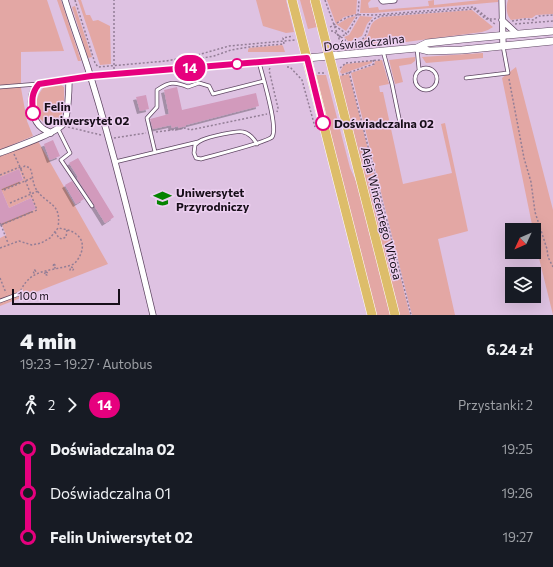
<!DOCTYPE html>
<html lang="pl">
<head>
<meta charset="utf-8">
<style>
  body { margin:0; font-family:Commissioner,sans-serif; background:#242831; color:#f1f3f6; height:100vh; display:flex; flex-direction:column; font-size:15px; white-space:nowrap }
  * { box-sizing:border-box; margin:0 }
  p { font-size:13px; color:#9ea1a6 }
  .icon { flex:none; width:22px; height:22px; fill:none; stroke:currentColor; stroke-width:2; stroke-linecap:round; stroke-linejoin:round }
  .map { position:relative; height:315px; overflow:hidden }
  .sheet { display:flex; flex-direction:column; background:#171b24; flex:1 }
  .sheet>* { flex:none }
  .badge { padding:0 8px; border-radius:13px; font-size:14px; line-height:26px }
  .needle { width:26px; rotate:226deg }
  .controls { position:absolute; left:505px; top:223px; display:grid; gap:8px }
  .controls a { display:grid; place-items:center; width:36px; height:36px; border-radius:0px; background:#171b24; box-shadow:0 4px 16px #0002; font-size:20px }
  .scale { position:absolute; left:12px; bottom:10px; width:108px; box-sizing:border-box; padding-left:4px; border:2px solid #170e19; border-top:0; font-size:11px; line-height:14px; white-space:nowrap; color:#170e19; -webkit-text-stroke:3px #eccff0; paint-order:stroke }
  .map>.badge { position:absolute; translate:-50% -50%; box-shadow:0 0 0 2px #fff }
  .legs { display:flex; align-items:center; gap:6px; height:44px; padding:0 20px; font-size:13px }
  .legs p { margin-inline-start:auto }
  .head { display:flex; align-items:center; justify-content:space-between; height:68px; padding:0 20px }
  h1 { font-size:22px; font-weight:800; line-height:30px }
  ul { padding:0 20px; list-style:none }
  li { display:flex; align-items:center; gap:14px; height:44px; font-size:15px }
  li i { display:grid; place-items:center; width:6px; height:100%; margin:0 5px; background:currentColor }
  li i::after { content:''; width:10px; height:10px; margin:-5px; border:3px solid; border-radius:50%; background:#171b24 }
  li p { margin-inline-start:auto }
  li:first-child i { background:linear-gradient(#0000 50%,currentColor 0) }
  li:last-child i { background:linear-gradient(currentColor 50%,#0000 0) }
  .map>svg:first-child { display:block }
</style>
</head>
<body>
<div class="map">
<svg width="553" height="315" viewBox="0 0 553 315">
  <defs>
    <filter id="shadow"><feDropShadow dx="-3" dy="3" stdDeviation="0" flood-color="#0004"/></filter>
  </defs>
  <rect width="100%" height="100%" fill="#dec2e2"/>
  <path fill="#e3a7a4" d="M0,0H47L64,51L21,52V88L27,121L33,136L0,150Z
    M57,0H61L81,61H78Z
    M78,0H81L86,15H90L93,21L98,20L110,26L111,64L100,65Z
    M256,0H286L294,32L286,33L263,26Z
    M300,0H310L317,27L308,29Z
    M327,0H357L356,14L344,17L337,23L338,24L348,18L356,16L346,31L336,24Z
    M361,0H371L368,3L369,8L378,7L379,10L429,6L428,1L434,0V5L480,0H498V2L374,13H360Z
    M508,0H553V14L536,15L532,18H525L511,20C506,15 506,6 508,0Z
    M75,6L92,57L88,58L72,7Z
    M472,10L493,27L488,30L482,32L345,50V47C351,44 358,44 363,40C374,32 365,23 382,17Z
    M360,16L373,17L367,24L362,36L349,42L344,37L349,35Z
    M282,45L283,46L285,52H248V50L249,48Z
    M483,53V58L426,63L422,57Z
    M415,57V61L411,64L399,66L403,82L395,84L389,60Z
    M382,60L389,84L379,86L380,92H383L403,184L452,173L441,124L445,123L468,231L438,239L455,315H412L351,73L374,65L375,61Z
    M372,61V63L342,74L340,72L343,66L346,64Z
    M516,67L553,210V315L538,254L502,78Z
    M349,74L410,315H399L339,76Z
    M315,75H326L350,168L360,190L392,315H376Z
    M47,85H61L64,87C64,99 66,118 53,125C33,125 31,95 47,85Z
    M38,141L108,264L0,306V238L6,235L1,223L36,209L31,198L9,208L1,189L23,179L19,169L0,177V156Z"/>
  <path fill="#d29abc" filter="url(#shadow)" d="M177,87L182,110L256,93L259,106L186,125V126L178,128V126L172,128L171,125L153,129L150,119L169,114L164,90Z
    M146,95L149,109L140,111L136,97Z
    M53,140L60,156L50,160L44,144Z
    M78,158L114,217L105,223L77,178L78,177L69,163Z
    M19,169L23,180L1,189L9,208L31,198L36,209L0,224V177Z
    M72,181L84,199L76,204L65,185Z"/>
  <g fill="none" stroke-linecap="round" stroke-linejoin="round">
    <defs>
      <path id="service" d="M417,48L419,69
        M383,51L392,84L400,123
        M415 79a11 11 0 1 1 22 0a11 11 0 1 1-22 0Z
        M466,78L508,73L503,46
        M0,87L38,84
        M58,129L70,153L61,160L92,206
        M257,144C254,139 249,133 243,132C238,130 208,137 202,140C199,141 197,143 195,145L194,153L196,158L201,159C211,156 268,142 272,137C279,128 262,75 259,62
        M155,152L147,118L157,107V90C169,82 174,81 188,87L199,83L209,86L213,94L264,81
        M115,162L198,142
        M0,301L19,294"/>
      <path id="minor" d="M65,0C73,26 83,52 91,78C115,156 134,236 153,315
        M382,0L383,1L394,0
        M502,0L503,46
        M502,20L517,34
        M51,133C48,131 44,130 42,128C33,121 30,106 32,95C33,90 36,87 39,84L91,76L307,58
        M0,153C13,148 58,133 64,123C68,116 69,90 69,80"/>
      <path id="tertiary" d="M417,48L429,51L462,50L553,41
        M307,58L417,48L427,43L463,39L553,31"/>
      <path id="primary" d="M292,0L372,315
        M315,0L395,315"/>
    </defs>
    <use href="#service" stroke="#5f4763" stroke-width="4.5"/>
    <use href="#minor" stroke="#5f4763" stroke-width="7"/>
    <use href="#tertiary" stroke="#5f4763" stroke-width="8"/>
    <use href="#primary" stroke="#fff" stroke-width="10"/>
    <path stroke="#937e96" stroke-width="1.5" stroke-dasharray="2 2" stroke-linecap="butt" d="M75,0L95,63L98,67L166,61L194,56L229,46L295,40
      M325,0L342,47
      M512,21L525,19L533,20L539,16L553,15
      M515,24L553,21
      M335,26L347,34L358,15L359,0
      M330,27C335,25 339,21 344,19C354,13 364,15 375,15L474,7L496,25
      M331,31H333L349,43C353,42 358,42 361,40C371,34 363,21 381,16L474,9L486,19H496
      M339,37L347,34
      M186,61L214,56L231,50L249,47L284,44L283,38L293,36
      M346,63L380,60
      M287,67H290L302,80L315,127
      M270,68L269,70L278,108L277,112
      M340,68L346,63
      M114,69V0
      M349,72L411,315
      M318,73H326
      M342,75L374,64L373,60
      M509,79L524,158L531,182L535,212L547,249L548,257L553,267
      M68,127L101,135
      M156,132L186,128L190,130L267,114
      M114,138L146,133
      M14,154L20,167
      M20,169L25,166L30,168C33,174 32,182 36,189C46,205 62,202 58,227
      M0,175L20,167L37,210L1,225L0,223
      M4,190L32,178
      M10,203L38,191
      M1,225L8,243
      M55,232L59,238L62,239L66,237L67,230
      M0,248L19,241L32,245L41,243L50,238L58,228C64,229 71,230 76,234C87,242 82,256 74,264C53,272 32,267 21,290
      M54,264L56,266L55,268L53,266Z
      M71,267L74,268L73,270H70Z
      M35,270L36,272L34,273L33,271Z
      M46,272L48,273L47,275L44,274Z
      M0,278L6,293"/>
    <use href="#service" stroke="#fff" stroke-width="3"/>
    <use href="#minor" stroke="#fff" stroke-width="5.5"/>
    <use href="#tertiary" stroke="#fff" stroke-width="7"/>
    <use href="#primary" stroke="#ddbd6a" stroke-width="9"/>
  </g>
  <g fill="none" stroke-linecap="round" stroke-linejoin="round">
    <defs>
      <path id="line-1" d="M33,113C32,101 31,93 39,84L91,76L307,58L323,123"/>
    </defs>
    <use href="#line-1" stroke="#fff" stroke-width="9"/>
    <use href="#line-1" stroke="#e6007e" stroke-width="6"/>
  </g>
  <defs>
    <symbol id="university-bare" viewBox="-9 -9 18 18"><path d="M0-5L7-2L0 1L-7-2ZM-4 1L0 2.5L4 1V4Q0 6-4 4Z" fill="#058300" stroke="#eccff0" stroke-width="2.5" paint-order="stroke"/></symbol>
  </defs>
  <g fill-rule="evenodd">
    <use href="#university-bare" x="150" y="186" width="25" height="25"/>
  </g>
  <g fill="#fff" stroke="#e6007e" stroke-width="2">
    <circle cx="237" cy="64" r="5"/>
    <circle cx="33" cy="113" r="7"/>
    <circle cx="323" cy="123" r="7"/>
  </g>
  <g text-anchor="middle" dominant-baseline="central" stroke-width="3" stroke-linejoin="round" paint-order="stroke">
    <g font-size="12" fill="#170e19" stroke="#eccff0">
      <text transform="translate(364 42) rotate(-6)">Doświadczalna</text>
      <text transform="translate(382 213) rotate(76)">Aleja Wincentego Witosa</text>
    </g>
    <g font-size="12" font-weight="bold" fill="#170e19" stroke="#eccff0" text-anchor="start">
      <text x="44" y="106">Felin<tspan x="44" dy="14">Uniwersytet 02</tspan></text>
      <text x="334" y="123">Doświadczalna 02</text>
    </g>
    <g font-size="12" font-weight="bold" fill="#170e19" stroke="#eccff0" text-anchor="start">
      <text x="176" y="192">Uniwersytet<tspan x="176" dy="14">Przyrodniczy</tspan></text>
    </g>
  </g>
</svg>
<div class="controls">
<a><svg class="needle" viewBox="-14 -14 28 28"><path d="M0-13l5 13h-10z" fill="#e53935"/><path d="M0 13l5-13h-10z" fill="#9ea1a6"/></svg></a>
<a><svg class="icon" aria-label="layers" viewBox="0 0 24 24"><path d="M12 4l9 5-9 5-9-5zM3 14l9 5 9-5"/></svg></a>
</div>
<div class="scale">100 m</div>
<b class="badge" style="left:190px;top:68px;background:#e6007e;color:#fff">14</b>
</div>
<section class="sheet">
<div class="head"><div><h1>4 min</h1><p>19:23 – 19:27 · Autobus</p></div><b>6.24 zł</b></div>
<div class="legs"><svg class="icon" aria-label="walk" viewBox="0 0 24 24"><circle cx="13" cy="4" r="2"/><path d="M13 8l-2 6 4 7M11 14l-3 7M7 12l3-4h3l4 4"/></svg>2<svg class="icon" aria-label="forward" viewBox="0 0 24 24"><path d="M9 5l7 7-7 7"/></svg><b class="badge" style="background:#e6007e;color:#fff">14</b><p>Przystanki: 2</p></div>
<ul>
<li><i style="color:#e6007e"></i><b>Doświadczalna 02</b><p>19:25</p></li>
<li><i style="color:#e6007e"></i><span>Doświadczalna 01</span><p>19:26</p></li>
<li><i style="color:#e6007e"></i><b>Felin Uniwersytet 02</b><p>19:27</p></li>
</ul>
</section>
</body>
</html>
